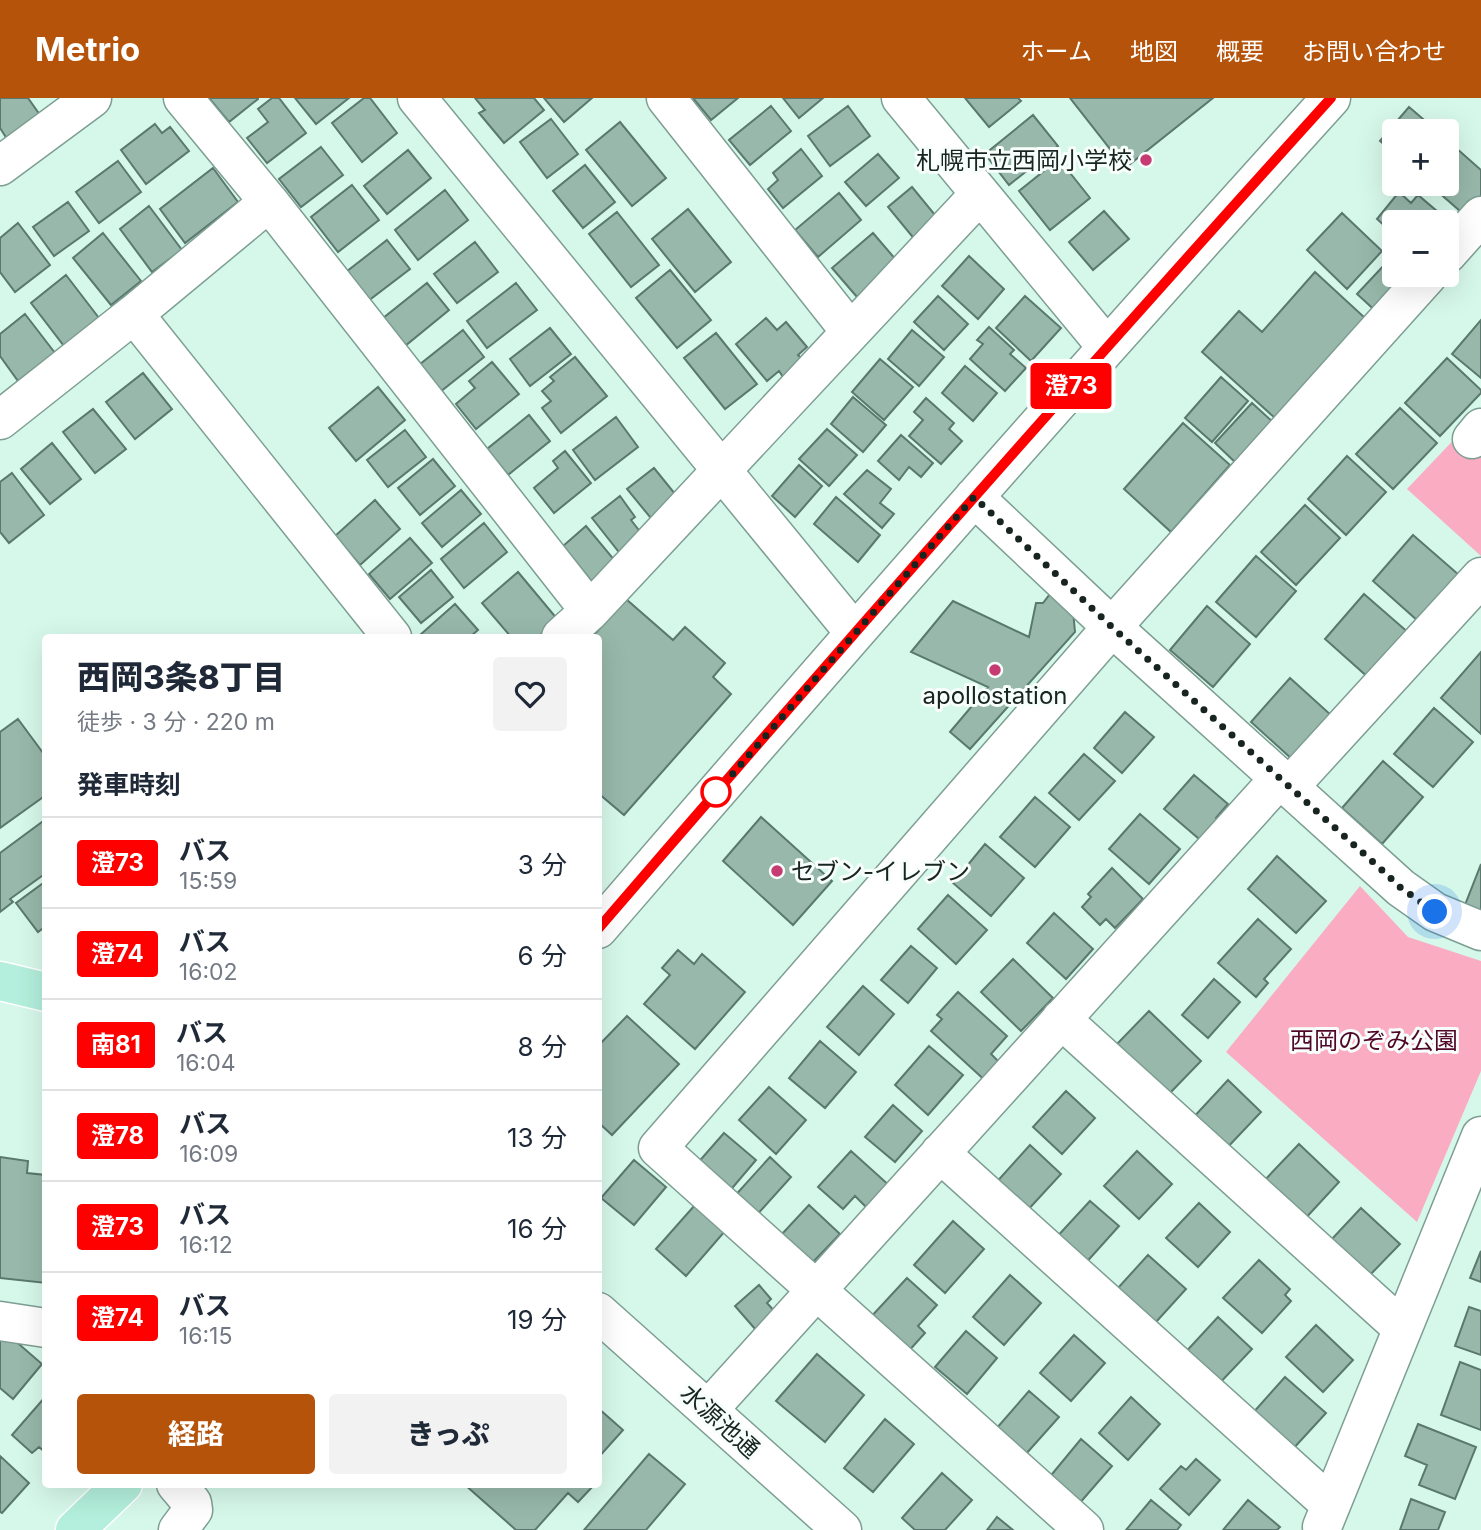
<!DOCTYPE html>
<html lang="ja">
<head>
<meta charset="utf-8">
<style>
  body { margin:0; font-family:Inter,"Noto Sans JP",sans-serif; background:#f2f2f3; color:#1f2937; height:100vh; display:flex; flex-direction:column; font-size:26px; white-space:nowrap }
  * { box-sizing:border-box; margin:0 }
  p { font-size:23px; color:#747a83 }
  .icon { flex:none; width:38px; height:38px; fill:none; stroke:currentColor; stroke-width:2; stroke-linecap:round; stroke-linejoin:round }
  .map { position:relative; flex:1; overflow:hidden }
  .side { position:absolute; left:42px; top:536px; width:560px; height:854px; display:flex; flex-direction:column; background:#fff; border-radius:7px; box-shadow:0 7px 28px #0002 }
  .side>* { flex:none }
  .badge { padding:0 14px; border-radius:5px; font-size:24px; line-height:46px }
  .buttons { position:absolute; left:1382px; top:21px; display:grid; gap:14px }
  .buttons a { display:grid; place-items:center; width:77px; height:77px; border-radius:7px; background:#fff; box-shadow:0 7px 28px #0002; font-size:35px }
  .you { position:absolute; width:35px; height:35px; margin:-18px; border:5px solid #fff; border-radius:50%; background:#1a73e8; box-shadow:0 0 0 10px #1a73e833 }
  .map>.badge { position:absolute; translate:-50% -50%; box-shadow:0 0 0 4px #fff }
  h2 { padding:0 35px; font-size:26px; line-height:63px }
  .round { display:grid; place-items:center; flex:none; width:74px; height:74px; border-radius:7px; background:#f2f2f3 }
  .summary { display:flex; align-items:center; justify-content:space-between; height:119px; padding:0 35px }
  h1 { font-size:33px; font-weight:800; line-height:52px }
  .primary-button { display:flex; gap:14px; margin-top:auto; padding:14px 35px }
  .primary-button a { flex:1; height:80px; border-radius:7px; background:#b45309; color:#fff; font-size:28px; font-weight:800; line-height:80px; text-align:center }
  .primary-button a+a { background:#f2f2f3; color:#1f2937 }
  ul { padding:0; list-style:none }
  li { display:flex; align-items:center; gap:21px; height:91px; padding:0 35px; border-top:2px solid #e0e1e3 }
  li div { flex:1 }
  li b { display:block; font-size:26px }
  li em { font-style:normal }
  li .badge { min-width:77px; font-weight:700; text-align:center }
  header { display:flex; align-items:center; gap:42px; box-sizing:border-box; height:98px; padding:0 35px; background:#b45309; color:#fff }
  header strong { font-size:33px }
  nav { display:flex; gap:38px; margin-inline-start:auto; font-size:24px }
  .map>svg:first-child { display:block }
</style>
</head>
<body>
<header>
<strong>Metrio</strong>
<nav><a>ホーム</a><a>地図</a><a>概要</a><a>お問い合わせ</a></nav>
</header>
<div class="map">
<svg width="1481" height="1432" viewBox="0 0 1481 1432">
  <rect width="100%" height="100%" fill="#d6f8eb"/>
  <path fill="#faacc2" d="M1463,332L1481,349V458L1407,391Z
    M1360,788L1408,839L1481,863V973L1417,1124L1226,954Z"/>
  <path fill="#97b8ab" stroke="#5a786d" stroke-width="2" d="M0,0H28L40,17L7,41L0,30Z
    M209,0H258V1L229,24Z
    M272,0H279L306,35L267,65L247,40L268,24L258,11Z
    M295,0H349L316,26Z
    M364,0H370L397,35L362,64L332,25Z
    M475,0H534L544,12L504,45L479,15L485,12Z
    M544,0H592L564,24Z
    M693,0H738L711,22Z
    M783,0H823L799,20Z
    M965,0H1018L1021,3L989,29Z
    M1070,0H1213L1125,70Z
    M771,8L791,33L750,67L729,42Z
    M848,8L870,38L830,68L808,38Z
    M1409,9L1437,33H1395V56L1380,43Z
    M1033,17L1058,48L1009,87L985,56Z
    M551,21L578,56L547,80L520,44Z
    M620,24L666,80L632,108L586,52Z
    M155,26L162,35L170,29L189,53L146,86L121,52Z
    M1447,42L1481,72V104L1460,113L1429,86H1447Z
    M321,49L343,77L301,109L279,81Z
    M801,51L822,78L783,110L768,91L778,82L773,75Z
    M408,52L431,80L387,116L364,88Z
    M878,56L899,80L866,108L845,84Z
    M1059,61L1090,100L1050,132L1019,93Z
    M118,63L141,94L99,125L76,94Z
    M585,67L615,104L583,130L553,93Z
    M213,70L238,104L185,145L160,111Z
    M352,87L379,122L338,154L311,119Z
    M912,89L940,123L916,143L888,109Z
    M445,92L468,122L418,162L395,132Z
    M1399,94L1411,105L1418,97L1451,125L1447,128V124H1395V143L1386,136L1389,132L1377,121Z
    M839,95L861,122L818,159L795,132Z
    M68,104L89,133L54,158L33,129Z
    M149,108L182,152L152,174L120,131Z
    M688,111L731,164L695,194L652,141Z
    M1104,113L1129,141L1093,172L1069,144Z
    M617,114L659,167L631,189L589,136Z
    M1342,115L1382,153L1347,191L1307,152Z
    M18,125L50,167L15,194L0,174V140Z
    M103,135L141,183L111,207L73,160Z
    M873,135L897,163L857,199L832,170Z
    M387,142L410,171L368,203L346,174Z
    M475,144L498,174L457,205L434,176Z
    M969,158L1004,191L978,221L942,188Z
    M1388,163L1395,170V177H1402L1411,185L1380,217L1357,196Z
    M670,172L711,222L677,250L636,200Z
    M1315,174L1365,220L1275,320L1202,254L1239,213L1262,234Z
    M66,177L99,220L64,248L31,205Z
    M427,185L449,212L405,248L382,221Z
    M516,185L537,212L487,250L467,223Z
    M938,198L968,226L944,252L914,224Z
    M1025,198L1061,230L1031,263L996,230Z
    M25,216L55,255L18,283L0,258V236Z
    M766,220L777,232L786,224L807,249L798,257L803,262L783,279L779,273L767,283L736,246Z
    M1481,222V280L1452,256Z
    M989,229L1014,252L1010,256L1026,270L1005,293L970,261L983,246L977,242Z
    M550,230L571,256L530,288L510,261Z
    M463,232L484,259L440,294L419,267Z
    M912,232L944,259L919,288L888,261Z
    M716,235L757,286L725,311L684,260Z
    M575,259L607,298L561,335L542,310L551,303L542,293L554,283L550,279Z
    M1447,260L1481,292V295L1440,338L1405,305Z
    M880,261L913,289L884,322L852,294Z
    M492,264L519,296L476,331L456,306L475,290L469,283Z
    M965,268L997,295L973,323L942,295Z
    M143,275L172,311L135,341L106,304Z
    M1221,279L1248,303L1212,344L1185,320Z
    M378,289L405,322L356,363L329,330Z
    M853,299L886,327L863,354L831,326Z
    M926,300L954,325L949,331L962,343L941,366L909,338L923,322L914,314Z
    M1252,305L1275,326L1237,366L1215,345Z
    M1400,310L1437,345L1393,391L1356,356Z
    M93,311L126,351L95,375L63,334Z
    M529,317L550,343L508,377L487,351Z
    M616,319L638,349L595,382L573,352Z
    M1183,325L1230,367L1171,434L1124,391Z
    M827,331L857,357L829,388L799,361Z
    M405,332L426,359L388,389L367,362Z
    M901,337L933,365L921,379L909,369L899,382L878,363Z
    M52,345L81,381L50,406L21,371Z
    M565,353L591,385L554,415L534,390L558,370L553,363Z
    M1347,358L1386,394L1346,437L1308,401Z
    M433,361L455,388L420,417L398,390Z
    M799,367L822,388L795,419L772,398Z
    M654,370L680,402L659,430L627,391Z
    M867,372L891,391L880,405L894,416L882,430L844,396Z
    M12,375L44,417L9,445L0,434V384Z
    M461,392L481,416L442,449L422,425Z
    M620,398L635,419L631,422L645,440L622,458L592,420Z
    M836,399L880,437L858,464L814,426Z
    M375,402L400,431L360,467L335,438Z
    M1305,407L1340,440L1296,487L1261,454Z
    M484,425L507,454L464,490L441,461Z
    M586,428L616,464L592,484L563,448Z
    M1413,437L1459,477L1418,523L1373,483Z
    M410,440L432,465L390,501L369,476Z
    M1256,458L1296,493L1256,539L1216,504Z
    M431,472L453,499L421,525L399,499Z
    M518,474L558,522L538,539H511L482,505Z
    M1050,496L1073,513L1075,534L970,651L950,634L988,589L911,554L953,503L1029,539L1036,505H1043Z
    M1364,496L1410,536L1370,581L1325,541Z
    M626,501L673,542L685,529L725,565L713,579L731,596L624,717L598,695V539H592Z
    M455,506L478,532L470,539H422L420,537Z
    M1207,508L1250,546L1213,589L1170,552Z
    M1481,554V636L1441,600Z
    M1290,580L1332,618L1293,662L1251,624Z
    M1434,610L1473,644L1433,689L1394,656Z
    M1125,614L1154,639L1122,675L1094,650Z
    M18,621L46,659V697L0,730V634Z
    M1084,656L1115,683L1079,722L1049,695Z
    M1383,663L1423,699L1382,746L1342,710Z
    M1194,677L1228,706L1216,720L1223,726L1205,746L1164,711Z
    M1035,699L1070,729L1035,769L1000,739Z
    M1140,716L1180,751L1149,786L1109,751Z
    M761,719L832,783L793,827L723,763Z
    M46,721V775L10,801L13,804L0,814V755Z
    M985,746L1024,780L991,818L953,785Z
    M1277,758L1326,803L1296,835L1248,791Z
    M1481,766V813L1465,807Z
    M1112,770L1143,801L1115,830L1106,821L1100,827L1082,809L1091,799L1088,796Z
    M46,783V828L38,834L16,805Z
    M948,797L987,832L956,866L918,831Z
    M1054,815L1093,851L1066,881L1027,845Z
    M1258,821L1291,851L1264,881L1268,885L1256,899L1218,865Z
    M911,848L937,870L908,905L881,882Z
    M678,852L694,866L702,856L745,894L695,951L644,906L670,877L662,870Z
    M1013,861L1053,900L1021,933L981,894Z
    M1214,881L1240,904L1208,940L1182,917Z
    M863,888L894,916L859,957L827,929Z
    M958,894L1007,938L991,956L1004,969L989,986L931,933L942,921L937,917Z
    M1149,913L1201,963L1169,996L1117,946Z
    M627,918L679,966L612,1037L598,1024V948Z
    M820,943L856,974L825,1010L789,980Z
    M929,948L963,977L928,1017L895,987Z
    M1228,982L1261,1014L1224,1053L1191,1022Z
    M769,989L806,1022L776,1056L739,1022Z
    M1066,993L1095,1020L1062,1056L1033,1029Z
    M893,1007L922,1033L895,1064L865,1039Z
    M724,1035L756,1062L728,1095L696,1067Z
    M1299,1046L1339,1084L1303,1123L1262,1085Z
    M1030,1047L1061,1076L1025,1115L994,1087Z
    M851,1053L891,1089L870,1113L855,1098L843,1111L818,1089Z
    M1137,1053L1172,1086L1139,1121L1104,1088Z
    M0,1059L28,1063L27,1075L46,1077V1185L0,1180Z
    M770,1059L791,1079L754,1120L732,1101Z
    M634,1062L666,1089L634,1127L601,1100Z
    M1090,1103L1119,1128L1083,1168L1054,1142Z
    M1199,1105L1230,1134L1198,1169L1166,1140Z
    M695,1107L725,1133L686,1178L656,1151Z
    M809,1107L840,1136L812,1165L782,1136Z
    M1361,1110L1400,1146L1369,1178L1331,1142Z
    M953,1123L984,1151L945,1195L914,1167Z
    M1481,1153V1184L1470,1180Z
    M1148,1157L1186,1191L1156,1224L1118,1190Z
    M1259,1162L1290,1191L1285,1197L1291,1203L1262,1235L1223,1200Z
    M1010,1177L1041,1205L1004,1247L973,1219Z
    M907,1180L937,1207L918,1228L925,1235L906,1256L869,1221Z
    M759,1187L771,1201L767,1205L776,1215L756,1232L735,1208Z
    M1469,1209L1481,1213V1257L1455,1248Z
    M1218,1219L1252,1251L1215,1290L1182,1258Z
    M1316,1227L1353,1262L1323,1294L1286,1259Z
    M966,1233L997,1260L967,1296L935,1269Z
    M5,1234L42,1266L13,1301L0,1290V1241Z
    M1074,1237L1105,1265L1071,1303L1040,1275Z
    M817,1256L864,1297L825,1344L776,1303Z
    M1460,1264L1481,1272V1332L1441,1317Z
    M1285,1279L1326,1315L1292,1352L1252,1316Z
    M1029,1293L1059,1319L1025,1357L996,1331Z
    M46,1298V1355L39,1349L32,1355L12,1337Z
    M1131,1299L1160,1326L1128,1362L1099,1335Z
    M598,1310L623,1332L598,1360Z
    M885,1321L914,1346L873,1394L844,1370Z
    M1418,1326L1476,1349L1455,1401L1419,1387L1427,1367L1405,1358Z
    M1081,1341L1112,1368L1078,1407L1048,1381Z
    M649,1356L685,1386L646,1432H584Z
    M0,1358L29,1385L2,1415L0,1414Z
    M1196,1361L1220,1382L1189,1417L1160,1391L1181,1368L1186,1372Z
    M942,1375L972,1402L945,1432H915L902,1420Z
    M464,1386H595L578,1404L568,1395L535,1432H516Z
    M1411,1401L1445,1414L1438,1432H1400Z
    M1151,1402L1181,1427L1177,1432H1126Z
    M1248,1402L1280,1429L1277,1432H1223Z
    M997,1419L1013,1432H987Z"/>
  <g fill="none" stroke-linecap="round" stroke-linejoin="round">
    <defs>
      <path id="minor" d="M183,0L269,104L590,513
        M417,0L854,534
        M666,0L850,233
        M901,0L1106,248
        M0,68L92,0
        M1447,156L1481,118
        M134,216L269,104
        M0,322L134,216L392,539
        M1472,341L1481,330
        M974,399L1112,529L1401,790L1435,814L1481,833
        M561,539L590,513L979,97
        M1289,689L1481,479
        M598,831C839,551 1083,274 1331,0
        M1061,921L1402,1230
        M940,1055L1331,1407
        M598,1214L842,1432
        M0,1223L46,1230
        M708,1312L1280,680
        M176,1386L192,1405L193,1412L178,1432
        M1322,1429L1481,1038
        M1084,1432L658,1050L1112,529L1428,177"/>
      <path id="major" d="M0,883L46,894
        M75,1432L123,1386"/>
    </defs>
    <use href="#minor" stroke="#7e9e93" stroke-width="41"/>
    <use href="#major" stroke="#fff" stroke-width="41"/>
    <use href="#minor" stroke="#fff" stroke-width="38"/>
    <use href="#major" stroke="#b3efdc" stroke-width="38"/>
  </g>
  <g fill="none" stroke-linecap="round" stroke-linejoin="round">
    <defs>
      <path id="line" d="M598,831C839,551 1083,274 1331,0"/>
    </defs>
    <use href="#line" stroke="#fff" stroke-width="16"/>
    <use href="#line" stroke="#f00" stroke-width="10"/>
    <path stroke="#17241f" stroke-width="7" stroke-dasharray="0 12.6" d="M716,694L708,704L974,399L1112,529L1383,773L1401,790L1435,814"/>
  </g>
  <g fill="#c63b72" stroke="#f7fefb" stroke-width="2.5">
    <circle cx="1146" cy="62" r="7"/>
    <circle cx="995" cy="572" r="7"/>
    <circle cx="777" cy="773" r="7"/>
  </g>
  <circle fill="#fff" stroke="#f00" stroke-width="3.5" cx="716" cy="694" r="14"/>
  <g text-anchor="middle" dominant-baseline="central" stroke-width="6" stroke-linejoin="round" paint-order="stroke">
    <g font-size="24" fill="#17241f" stroke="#f7fefb" text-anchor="end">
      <text x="1132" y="62">札幌市立西岡小学校</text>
      <text x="995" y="597" text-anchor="middle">apollostation</text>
      <text x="791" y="773" text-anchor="start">セブン-イレブン</text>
    </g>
    <g font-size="24" fill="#510627" stroke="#f7fefb">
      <text x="1374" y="942">西岡のぞみ公園</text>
    </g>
    <g font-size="24" fill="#17241f" stroke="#f7fefb">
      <text transform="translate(720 1323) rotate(42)">水源池通</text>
    </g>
  </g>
</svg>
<div class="buttons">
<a>+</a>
<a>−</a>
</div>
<div class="you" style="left:1435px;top:814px"></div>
<b class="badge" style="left:1071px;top:288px;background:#f00;color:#fff">澄73</b>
<section class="side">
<div class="summary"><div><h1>西岡3条8丁目</h1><p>徒歩 · 3 分 · 220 m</p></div><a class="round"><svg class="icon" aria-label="heart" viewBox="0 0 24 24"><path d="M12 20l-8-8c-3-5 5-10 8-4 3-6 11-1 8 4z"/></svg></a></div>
<h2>発車時刻</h2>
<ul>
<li><span class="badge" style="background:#f00;color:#fff">澄73</span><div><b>バス</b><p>15:59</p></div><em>3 分</em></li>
<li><span class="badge" style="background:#f00;color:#fff">澄74</span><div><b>バス</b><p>16:02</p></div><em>6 分</em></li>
<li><span class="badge" style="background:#f00;color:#fff">南81</span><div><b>バス</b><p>16:04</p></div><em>8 分</em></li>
<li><span class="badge" style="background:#f00;color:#fff">澄78</span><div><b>バス</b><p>16:09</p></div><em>13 分</em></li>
<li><span class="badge" style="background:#f00;color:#fff">澄73</span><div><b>バス</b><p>16:12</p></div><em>16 分</em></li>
<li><span class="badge" style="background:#f00;color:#fff">澄74</span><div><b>バス</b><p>16:15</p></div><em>19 分</em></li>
</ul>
<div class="primary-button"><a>経路</a><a>きっぷ</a></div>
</section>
</div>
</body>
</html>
